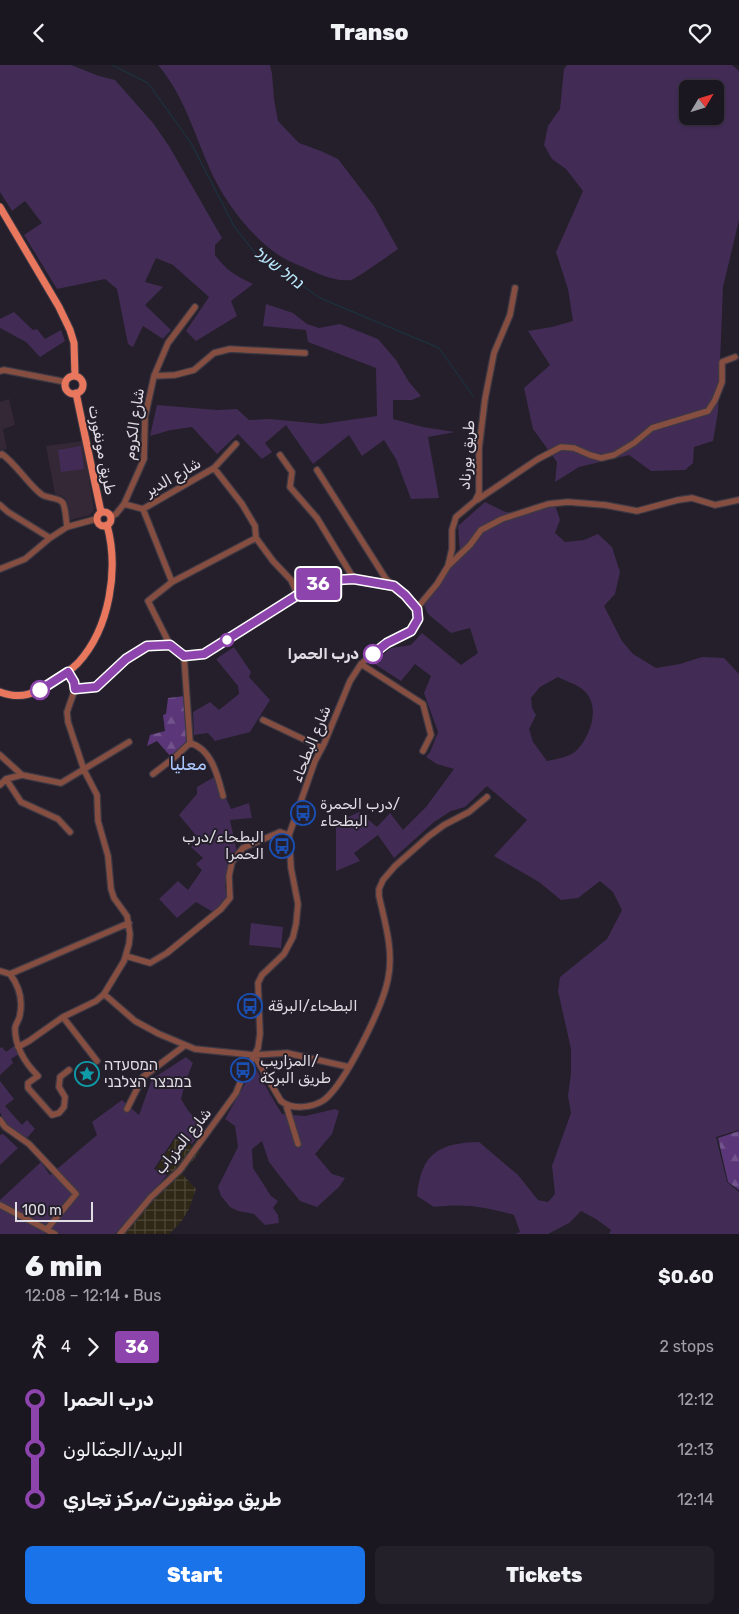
<!DOCTYPE html>
<html lang="en">
<head>
<meta charset="utf-8">
<style>
  body { margin:0; font-family:Rubik,"Noto Sans Arabic",Heebo,sans-serif; background:#242029; color:#f1f3f6; height:100vh; display:flex; flex-direction:column; font-size:19px; white-space:nowrap }
  * { box-sizing:border-box; margin:0 }
  p { font-size:16px; color:#a09fa5 }
  .icon { flex:none; width:28px; height:28px; fill:none; stroke:currentColor; stroke-width:2; stroke-linecap:round; stroke-linejoin:round }
  .map { position:relative; height:1169px; overflow:hidden }
  .sheet { display:flex; flex-direction:column; background:#1b1720; flex:1 }
  .sheet>* { flex:none }
  .badge { padding:0 10px; border-radius:4px; font-size:18px; line-height:32px }
  .needle { width:32px; rotate:52deg }
  .tools { position:absolute; left:679px; top:15px; display:grid; gap:10px }
  .tools a { display:grid; place-items:center; width:45px; height:45px; border-radius:8px; background:#1b1720; box-shadow:0 1px 4px #0004,0 0 0 1px #39363e; font-size:25px }
  .scale { position:absolute; left:15px; bottom:12px; width:78px; box-sizing:border-box; padding-left:5px; border:2px solid #e0dce4; border-top:0; font-size:14px; line-height:18px; white-space:nowrap; color:#e0dce4; -webkit-text-stroke:4px #241f2a; paint-order:stroke }
  .map>.badge { position:absolute; translate:-50% -50%; box-shadow:0 0 0 2px #fff }
  .legs { display:flex; align-items:center; gap:8px; height:55px; padding:0 25px; font-size:16px }
  .legs p { margin-inline-start:auto }
  .head { display:flex; align-items:center; justify-content:space-between; height:85px; padding:0 25px }
  h1 { font-size:28px; font-weight:800; line-height:38px }
  .action { display:flex; gap:10px; margin-top:auto; padding:10px 25px }
  .action a { flex:1; height:58px; border-radius:8px; background:#1a73e8; color:#fff; font-size:20px; font-weight:800; line-height:58px; text-align:center }
  .action a+a { background:#242029; color:#f1f3f6 }
  ul { padding:0 25px; list-style:none }
  li { display:flex; align-items:center; gap:18px; height:50px; font-size:19px }
  li i { display:grid; place-items:center; width:8px; height:100%; margin:0 6px; background:currentColor }
  li i::after { content:''; width:12px; height:12px; margin:-6px; border:4px solid; border-radius:50%; background:#1b1720 }
  li p { margin-inline-start:auto }
  li:first-child i { background:linear-gradient(#0000 50%,currentColor 0) }
  li:last-child i { background:linear-gradient(currentColor 50%,#0000 0) }
  header { display:flex; justify-content:space-between; align-items:center; height:65px; padding:0 25px; background:#1b1720; font-size:22px; font-weight:800 }
  .map>svg:first-child { display:block }
</style>
</head>
<body>
<header><svg class="icon" aria-label="back" viewBox="0 0 24 24"><path d="M15 5l-7 7 7 7"/></svg>Transo<svg class="icon" aria-label="heart" viewBox="0 0 24 24"><path d="M12 20l-8-8c-3-5 5-10 8-4 3-6 11-1 8 4z"/></svg></header>
<div class="map">
<svg width="739" height="1169" viewBox="0 0 739 1169">
  <defs>
    <pattern id="industrial-grid" width="8" height="8" patternUnits="userSpaceOnUse" patternTransform="scale(1.25)"><rect width="8" height="8" fill="#302817"/><path d="M0 4h8M4 0v8" fill="none" stroke="#4e4739"/></pattern>
    <pattern id="forest-firs" width="22" height="20" patternUnits="userSpaceOnUse" patternTransform="scale(1.25)"><rect width="22" height="20" fill="#5b3779"/><path d="M5 1l3.5 6h-7zM16 11l3.5 6h-7z" fill="#72538c"/></pattern>
  </defs>
  <rect width="100%" height="100%" fill="#241f2a"/>
  <path fill="url(#industrial-grid)" d="M177,1071L200,1087L182,1109L196,1124L189,1144L181,1157L169,1169H117L169,1110L156,1104Z"/>
  <path fill="#342836" d="M9,334L15,360L3,364L7,384L0,385V337Z
    M83,376L94,445L90,450L70,455L68,440L66,434L61,431L55,429L46,381Z"/>
  <path fill="#422c55" fill-rule="evenodd" d="M0,0H71L99,11L115,15L153,58L169,81L222,173L215,180V190C226,205 236,211 253,219L231,236L237,251L196,276L186,266L209,232L173,200L156,193L145,217L163,222L145,240L171,265L163,274L143,261L133,282L128,279L117,224L105,214L57,224L24,170L42,158L25,136L12,146L0,127Z
    M158,0H270L272,9L274,34L278,56L299,78L321,86L338,94L374,141L398,184C391,189 356,214 351,215C335,217 316,208 303,202C293,198 281,193 273,186C247,167 221,131 209,102C193,65 184,31 158,0Z
    M567,0H732L739,6V155L723,222L718,347L713,376L694,382L693,398L685,405L651,406L629,390L579,402L555,417L557,397L533,364L524,323L550,300L528,266L552,262L573,256L568,224L556,187L583,126L566,104L552,94L544,80L548,61L560,44L564,4ZM688,24H715V51H688Z
    M266,239L293,248L307,259L319,263L340,259L378,274L396,295L409,317L421,331L412,335H393V354L423,362L455,367L428,372L439,433L411,434L396,394L384,375L362,391L349,370L313,399L286,360L265,378L272,387L262,394L238,369L217,389L192,362L171,365L150,371L157,340L217,345L237,344L249,355L270,354L322,359L377,351L376,303L308,277L306,265L263,261Z
    M14,247L33,265L37,264L45,274L61,265L65,276L40,292L26,277L0,263V254Z
    M81,381L84,404L61,407L58,385Z
    M553,434L560,455L555,468L565,477L584,475L598,469L612,482L620,507L615,529L604,541L622,576L633,589L656,603L680,599L702,592L724,593L739,609V1065L716,1072L727,1117L739,1127V1169H609L611,1165L596,1154L581,1146L569,1158L548,1169H515L520,1167L514,1150C486,1142 464,1138 434,1142L417,1131C421,1088 439,1078 479,1077L518,1110L538,1135L548,1137L555,1129L552,1101L571,1048L568,1031L571,1008V984L558,926L560,912L607,874L622,845L613,827L600,816L578,833L561,835L539,817L494,791L527,755L487,721L465,742L451,746L434,757L394,793L378,770L354,788L360,796L336,806V758L359,747L377,762L390,748L403,765L426,742L454,704L437,699L426,692L430,687L438,667L424,628L431,611L415,599L401,616L373,598L391,583L411,580L422,568L461,600L478,588L470,563L451,568L428,549L423,538L460,487L458,461L485,437L505,447L527,448ZM558,612C565,616 576,619 582,624C602,639 591,671 576,686C570,692 556,694 547,696L533,677L529,664L536,650L532,643L531,633L540,622Z
    M234,582L251,607L249,612L270,635L250,667L215,676L208,668L194,670L193,647L210,637L219,645L239,629L238,621L216,594Z
    M216,711L231,744L249,738L252,753L230,755L237,787C229,796 226,808 225,820C225,824 227,829 226,832C224,838 217,843 213,847L196,837L177,853L159,834L178,816L188,825L202,805L196,799L203,793L191,782L199,774L179,750L197,729V722Z
    M251,858L283,862L281,883L249,880Z
    M14,981L19,989L11,994L13,998L0,1010V1016L14,1034L5,1041L22,1060L27,1055L35,1064L27,1073L6,1060L0,1047V983L2,982L6,987Z
    M186,992L193,998L186,1015L181,1034L187,1044L203,1064L192,1079L177,1069L154,1104L167,1110L115,1169H0V1135L41,1097L50,1110L97,1070L92,1057L122,1035L139,1050L152,1014Z
    M256,1004L274,1036L282,1049L305,1051L335,1044L339,1046L332,1069L315,1089L332,1109L345,1113L339,1122L317,1142L300,1136L286,1119L269,1097L262,1076L252,1084L253,1103L271,1131L278,1136L273,1143L278,1150L279,1158L265,1160L254,1149L238,1146L230,1142L221,1131L218,1122L238,1082L235,1061L225,1054L249,1012Z
    M3,1069L18,1083L0,1100V1070Z"/>
  <path fill="url(#forest-firs)" d="M185,631L188,676L184,682L171,692L157,676L147,681L150,670L165,666L163,650L166,649L168,633Z
    M739,1066V1125L728,1117L718,1073Z"/>
  <g fill="none" stroke-linecap="round" stroke-linejoin="round">
    <path stroke="#183845" stroke-width="1" d="M112,0L148,18L191,78L234,161L255,188L320,233L439,283L473,331"/>
    <defs>
      <path id="minor" d="M0,306L4,305L66,317
        M154,311L175,310L194,305L214,288L230,284L305,288
        M0,390L2,389C17,400 27,418 41,429C47,434 59,432 63,438C66,445 66,455 67,462
        M280,390L292,407L290,422L317,453L354,514
        M214,403L242,439L255,461L256,473L273,496L291,515L298,531
        M317,405L386,514L394,521
        M477,435L538,394L561,382L574,383L590,390L601,393L614,390L634,378L652,363L708,346L715,335L722,317V297L735,292
        M124,439L143,444L214,403L236,379
        M0,440L8,447L50,473
        M143,444L172,517
        M110,452L116,449L124,439L144,394L145,352L154,311L168,278L195,242
        M448,501L470,480L481,465L502,454L548,439L568,437L605,440L637,446L678,435L692,433L715,440L739,435
        M0,504L25,494L50,473L67,462L96,454
        M417,543L437,519L448,501L452,484V465L456,452L475,436L479,428V383L485,334L494,288L510,250L515,223
        M170,580L148,536L172,517L256,473
        M361,599L423,639L431,670L423,686
        M75,624L96,622L126,594L147,581L170,580L184,591L204,589L315,519C340,514 353,514 377,518C382,519 388,519 393,521C401,524 408,532 413,539C421,548 419,557 411,567L377,585L361,599L350,616L324,679L315,696L289,770L291,803L298,839L296,859L293,872L284,889L262,910L258,918L260,969L258,983L242,1013L236,1028L180,1105L151,1132L120,1169
        M263,655L322,683
        M190,678C212,684 218,712 223,731
        M0,690L22,710L61,718L129,677
        M153,709L175,692L190,678L184,591
        M6,714L21,737L58,754L70,767
        M0,720L6,714L22,710
        M126,891L150,898L167,888L221,844L230,833L229,811L232,797L243,783L280,767L289,770
        M0,906L10,909L129,858
        M10,909C19,921 23,934 20,949C20,954 16,958 15,963C15,983 25,998 38,1011L28,1018V1023L52,1050L59,1048L64,1042L65,1032L59,1022L60,1012L69,1005
        M104,929L135,956L159,969L195,984L254,990L287,988L349,1002
        M63,952L97,996
        M18,982L29,976L63,952L96,936L104,929L124,896L129,879L130,869L127,851L114,833L111,824L108,791L98,756L97,730L84,705L68,657L67,647L75,624L74,617L68,607
        M254,990L281,1036C292,1045 312,1043 324,1035C345,1019 383,941 388,914C394,886 385,858 379,831V824L383,815L395,801L429,771L444,760L469,747L487,732
        M286,1040L298,1079
        M127,1044L143,1012L184,981
        M0,1055L5,1062L29,1079L76,1129L47,1164
        M0,1140L55,1169"/>
      <path id="major" d="M0,142L59,242L70,265L74,278L75,311
        M65 320a9 9 0 1 1 18 0a9 9 0 1 1-18 0Z
        M76,328L101,447
        M97 454a7 7 0 1 1 14 0a7 7 0 1 1-14 0Z
        M0,627C22,635 34,629 53,616C62,611 71,605 78,598C110,563 119,504 107,460"/>
    </defs>
    <use href="#minor" stroke="#3e3944" stroke-width="8"/>
    <use href="#major" stroke="#3e3944" stroke-width="9"/>
    <use href="#minor" stroke="#854e41" stroke-width="5.5"/>
    <use href="#major" stroke="#e8775d" stroke-width="7"/>
  </g>
  <g fill="none" stroke-linecap="round" stroke-linejoin="round">
    <defs>
      <path id="line-1" d="M40,625L68,607L74,617L75,624L96,622L126,594L147,581L170,580L184,591L204,589L315,519L335,515L354,514L394,521L405,530L417,544L418,554L411,566L387,578L373,589"/>
    </defs>
    <use href="#line-1" stroke="#fff" stroke-width="11"/>
    <use href="#line-1" stroke="#8e44ad" stroke-width="8"/>
  </g>
  <defs>
    <symbol id="bus-ring" viewBox="-11 -11 22 22"><circle r="9.5" fill="#241f2a" stroke="#1a4fb4" stroke-width="1.5"/><path d="M-5-6H5V4H4V6H2V4H-2V6H-4V4H-5ZM-3.5-4V0h7V-4ZM-3.5 1.2v1.5H-2V1.2ZM2 1.2v1.5H3.5V1.2Z" fill="#1a4fb4"/></symbol>
    <symbol id="sight-ring" viewBox="-11 -11 22 22"><circle r="9.5" fill="#241f2a" stroke="#0f9aa8" stroke-width="1.5"/><path d="M0-6L1.8-2.2L6-1.7L2.9 1.2L3.7 5.4L0 3.3L-3.7 5.4L-2.9 1.2L-6-1.7L-1.8-2.2Z" fill="#0f9aa8"/></symbol>
  </defs>
  <g fill-rule="evenodd">
    <use href="#bus-ring" x="289" y="734" width="28" height="28"/>
    <use href="#bus-ring" x="268" y="767" width="28" height="28"/>
    <use href="#bus-ring" x="236" y="927" width="28" height="28"/>
    <use href="#bus-ring" x="229" y="991" width="28" height="28"/>
    <use href="#sight-ring" x="73" y="995" width="28" height="28"/>
  </g>
  <g fill="#fff" stroke="#8e44ad" stroke-width="2.5">
    <circle cx="227" cy="575" r="6"/>
    <circle cx="373" cy="589" r="9"/>
    <circle cx="40" cy="625" r="9"/>
  </g>
  <g text-anchor="middle" dominant-baseline="central" stroke-width="4" stroke-linejoin="round" paint-order="stroke">
    <g font-size="15" fill="#e0dce4" stroke="#241f2a">
      <text transform="translate(134 359) rotate(-82)">شارع الكروم</text>
      <text transform="translate(102 385) rotate(79)">طريق مونفورت</text>
      <text transform="translate(467 390) rotate(-86)">طريق بورناد</text>
      <text transform="translate(173 412) rotate(-30)">شارع الدير</text>
      <text transform="translate(311 679) rotate(-68)">شارع البطحاء</text>
      <text transform="translate(183 1076) rotate(-51)">شارع المزراب</text>
    </g>
    <g font-size="15" font-weight="bold" fill="#e0dce4" stroke="#241f2a" text-anchor="end">
      <text x="359" y="589">درب الحمرا</text>
    </g>
    <g font-size="15" fill="#e0dce4" stroke="#241f2a" text-anchor="start">
      <text x="320" y="739">درب الحمرة/<tspan x="320" dy="17">البطحاء</tspan></text>
      <text x="264" y="772" text-anchor="end">البطحاء/درب<tspan x="264" dy="17">الحمرا</tspan></text>
      <text x="268" y="941">البطحاء/البرقة</text>
      <text x="260" y="996">المزاريب/<tspan x="260" dy="17">طريق البركة</tspan></text>
      <text x="104" y="1000">המסעדה<tspan x="104" dy="17">במבצר הצלבני</tspan></text>
    </g>
    <g font-size="16" font-style="italic" fill="#b9e8fd" stroke="#241f2a">
      <text transform="translate(279 203) rotate(37)">נחל שעל</text>
    </g>
    <g font-size="18" fill="#acc9fd" stroke="#241f2a">
      <text x="188" y="699">معليا</text>
    </g>
  </g>
</svg>
<div class="tools">
<a><svg class="needle" viewBox="-14 -14 28 28"><path d="M0-13l5 13h-10z" fill="#e53935"/><path d="M0 13l5-13h-10z" fill="#a09fa5"/></svg></a>
</div>
<div class="scale">100 m</div>
<b class="badge" style="left:318px;top:519px;background:#8e44ad;color:#fff">36</b>
</div>
<section class="sheet">
<div class="head"><div><h1>6 min</h1><p>12:08 – 12:14 · Bus</p></div><b>$0.60</b></div>
<div class="legs"><svg class="icon" aria-label="walk" viewBox="0 0 24 24"><circle cx="13" cy="4" r="2"/><path d="M13 8l-2 6 4 7M11 14l-3 7M7 12l3-4h3l4 4"/></svg>4<svg class="icon" aria-label="forward" viewBox="0 0 24 24"><path d="M9 5l7 7-7 7"/></svg><b class="badge" style="background:#8e44ad;color:#fff">36</b><p>2 stops</p></div>
<ul>
<li><i style="color:#8e44ad"></i><b>درب الحمرا</b><p>12:12</p></li>
<li><i style="color:#8e44ad"></i><span>البريد/الجمّالون</span><p>12:13</p></li>
<li><i style="color:#8e44ad"></i><b>طريق مونفورت/مركز تجاري</b><p>12:14</p></li>
</ul>
<div class="action"><a>Start</a><a>Tickets</a></div>
</section>
</body>
</html>
